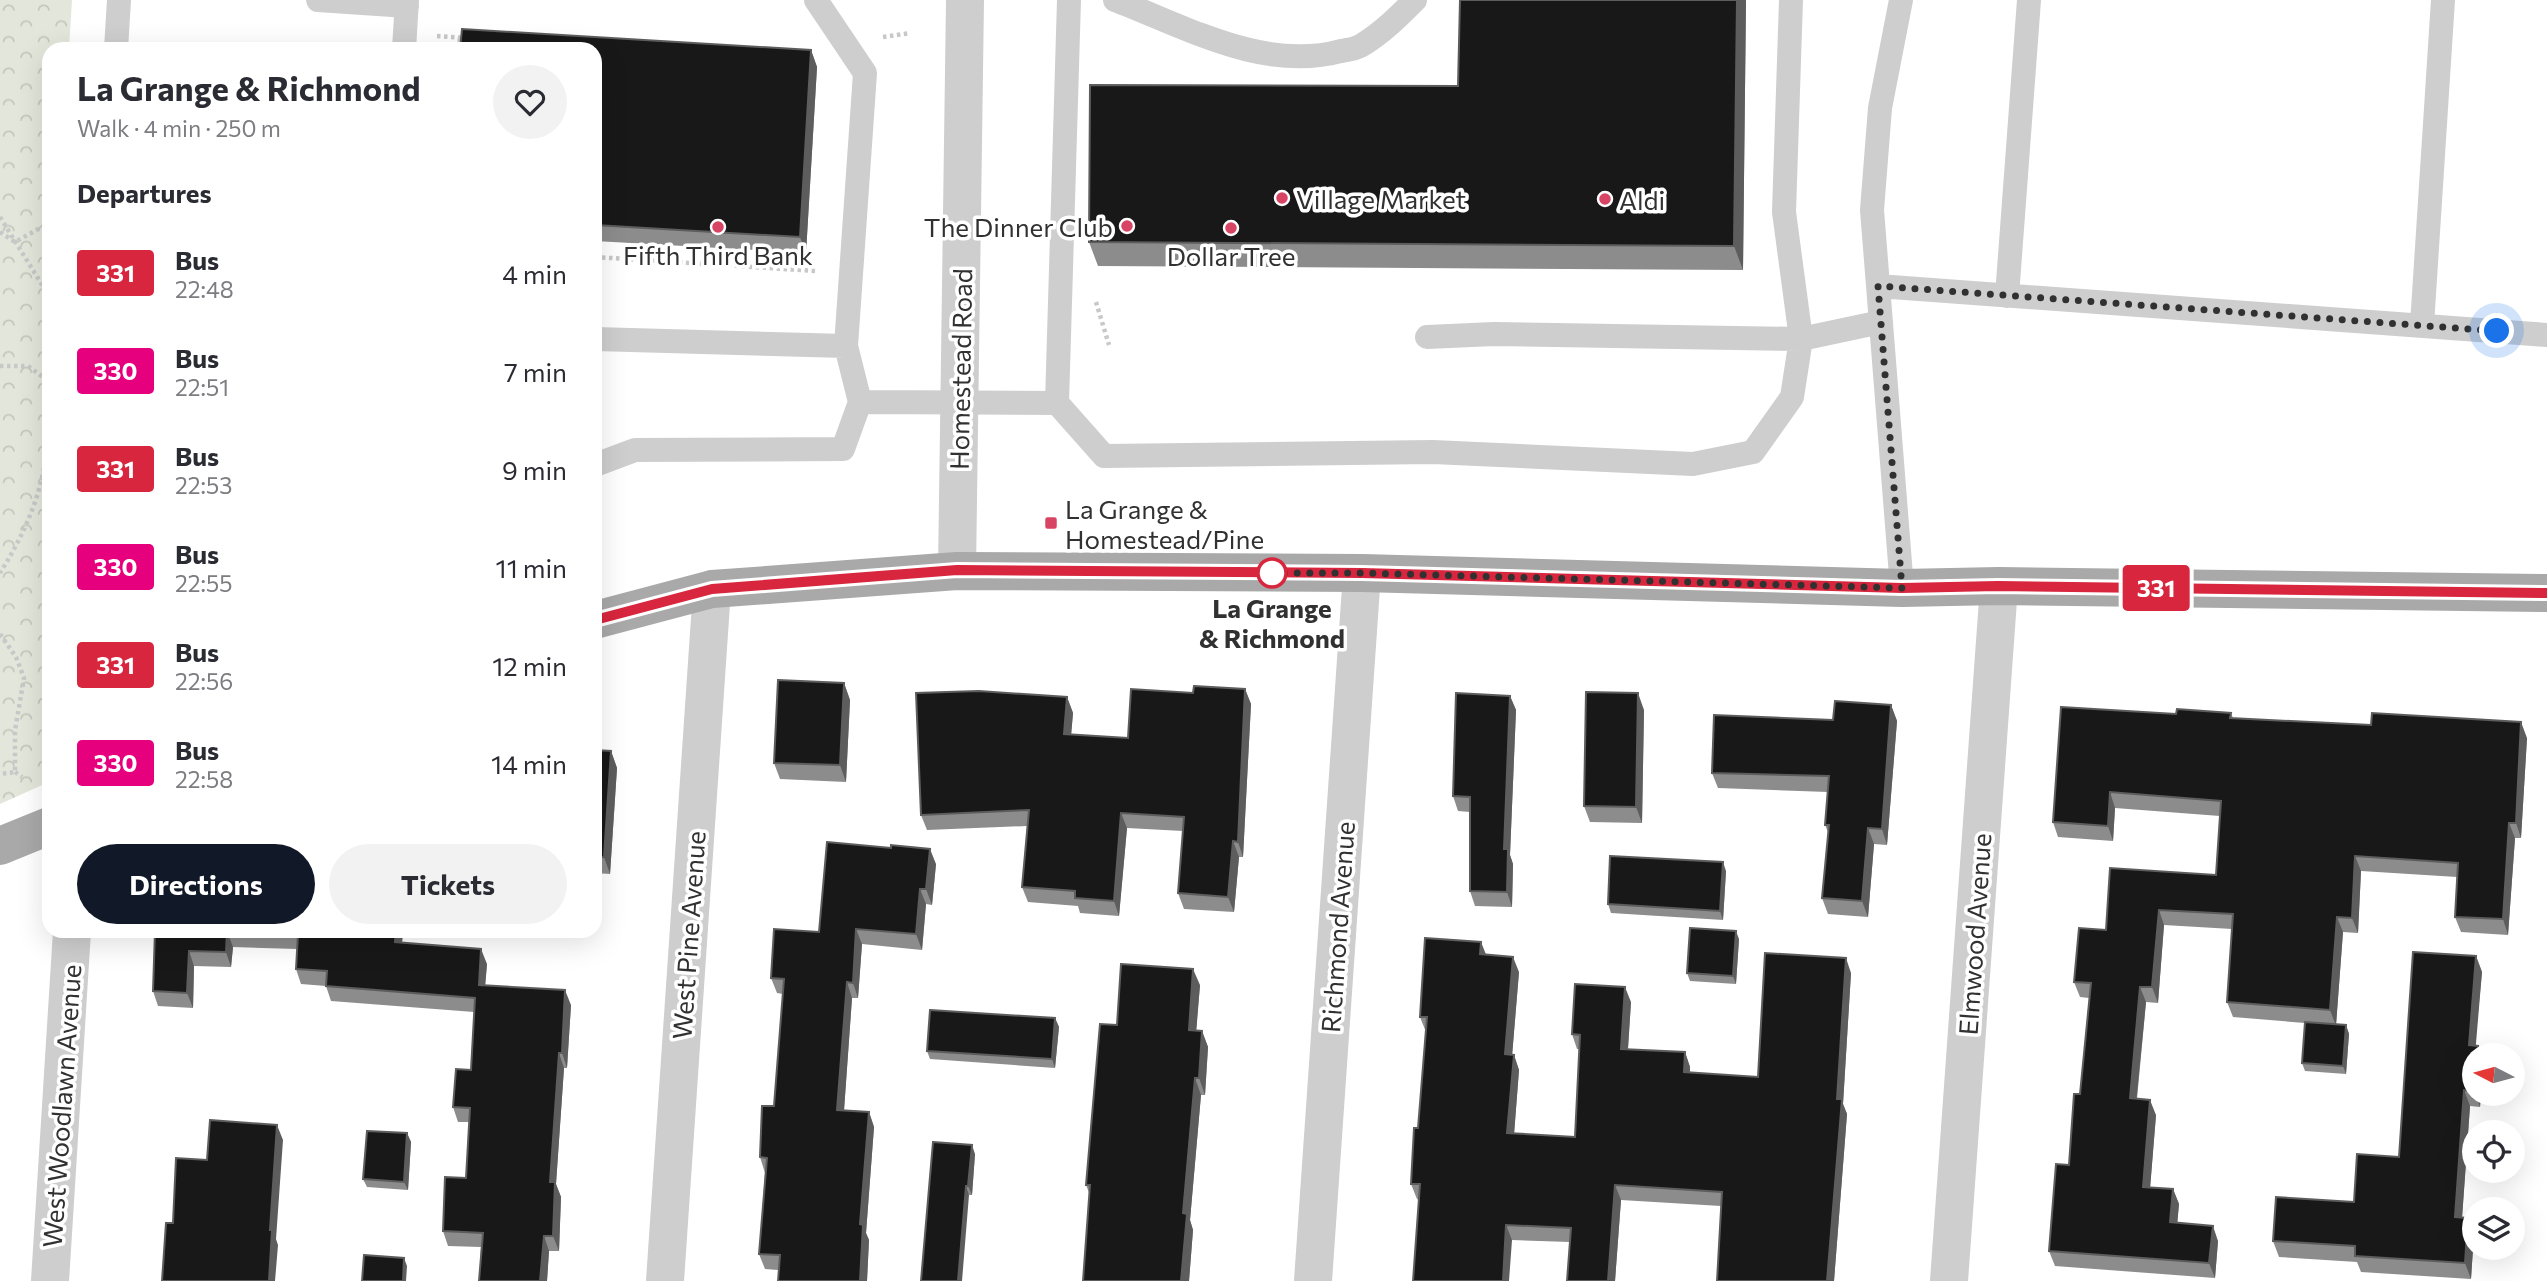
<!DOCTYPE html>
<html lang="en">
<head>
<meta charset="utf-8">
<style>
  body { margin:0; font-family:Commissioner,sans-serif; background:#f2f2f3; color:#2b2b33; height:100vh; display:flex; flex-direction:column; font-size:26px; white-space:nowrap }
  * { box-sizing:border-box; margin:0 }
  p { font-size:23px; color:#7c7c81 }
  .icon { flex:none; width:38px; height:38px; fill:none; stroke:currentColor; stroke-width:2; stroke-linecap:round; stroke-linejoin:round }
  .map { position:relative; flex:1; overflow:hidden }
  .drawer { position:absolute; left:42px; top:42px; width:560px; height:896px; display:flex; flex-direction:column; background:#fff; border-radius:21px; box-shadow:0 7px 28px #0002 }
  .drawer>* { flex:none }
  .badge { padding:0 14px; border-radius:5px; font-size:24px; line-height:46px }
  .needle { width:46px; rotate:276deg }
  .tools { position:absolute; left:2462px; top:1043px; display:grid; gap:14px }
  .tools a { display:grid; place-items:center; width:63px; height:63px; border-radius:50%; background:#fff; box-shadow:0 7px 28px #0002; font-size:35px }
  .you { position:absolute; width:35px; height:35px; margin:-18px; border:5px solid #fff; border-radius:50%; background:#1a73e8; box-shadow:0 0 0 10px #1a73e833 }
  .map>.badge { position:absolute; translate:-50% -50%; box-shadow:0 0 0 4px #fff }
  h2 { padding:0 35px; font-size:26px; line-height:63px }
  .round { display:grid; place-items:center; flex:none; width:74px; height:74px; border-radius:37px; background:#f2f2f3 }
  .overview { display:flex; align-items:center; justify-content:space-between; height:119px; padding:0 35px }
  h1 { font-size:33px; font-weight:700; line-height:52px }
  .primary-button { display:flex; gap:14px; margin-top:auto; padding:14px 35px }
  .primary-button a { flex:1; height:80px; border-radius:42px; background:#111827; color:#fff; font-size:28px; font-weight:700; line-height:80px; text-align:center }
  .primary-button a+a { background:#f2f2f3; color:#2b2b33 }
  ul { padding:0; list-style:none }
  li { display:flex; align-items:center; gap:21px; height:98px; padding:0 35px }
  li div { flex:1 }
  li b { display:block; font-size:26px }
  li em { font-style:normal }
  li .badge { min-width:77px; font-weight:700; text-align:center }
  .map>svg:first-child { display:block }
</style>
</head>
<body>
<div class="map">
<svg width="2547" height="1281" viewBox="0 0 2547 1281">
  <defs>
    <pattern id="forest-crowns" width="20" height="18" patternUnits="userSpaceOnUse" patternTransform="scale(1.75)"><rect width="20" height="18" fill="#e3e7db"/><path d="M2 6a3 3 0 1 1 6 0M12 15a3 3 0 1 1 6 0" fill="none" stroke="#c3c7bc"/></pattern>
  </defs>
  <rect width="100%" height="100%" fill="#fff"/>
  <path fill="url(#forest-crowns)" d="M0,0H72L69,49H49V782L0,804Z"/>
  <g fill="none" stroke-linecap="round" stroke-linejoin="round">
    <path stroke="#c8c8c8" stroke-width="4.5" stroke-dasharray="3.5 3.5" stroke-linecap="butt" d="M437,36L467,38
      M883,37L910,33
      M459,49L460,37
      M0,217L49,296
      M0,232L15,242L49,223
      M595,257L816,271V273
      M1096,302L1109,345
      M0,366H28L48,381C47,407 49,436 45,463C38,503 22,538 0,573
      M41,478L49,479
      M0,634L16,657L24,678L15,730V772L0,774
      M15,772L22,777"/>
    <path stroke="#cecece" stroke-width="24" d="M318,0L407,6
      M1069,0L1057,403L1104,456L1433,452L1693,464L1753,452L1792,397L1801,339L1881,322
      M1115,0C1186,27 1264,72 1341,51C1348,50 1356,49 1362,45C1382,33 1399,16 1415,0
      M1901,0L1880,108L1872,210L1902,588
      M116,49L119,0
      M404,49L407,0
      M1878,286L2547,335
      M2007,296L2029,0
      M2422,325L2443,0
      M1427,337L1494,334L1801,339L1784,212L1791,0
      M595,339L846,346
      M860,402L1057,403
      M595,465L635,450L843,449L860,402L846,346L865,73L816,0"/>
    <path stroke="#cecece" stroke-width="38" d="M957,571L965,0
      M50,1281L72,931
      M665,1281L712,589
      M1313,1281L1362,573
      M1949,1281L1999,586"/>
    <path stroke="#a9a9a9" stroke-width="38" d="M595,620L712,589L957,571L1362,573L1902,588L1999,586L2547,593
      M0,846L49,826"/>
  </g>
  <path fill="#8c8c8c" d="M1746,0L1743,270L1098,266L1089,242L1458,86Z
    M595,49L811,50L817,67L806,253L595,241Z
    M844,683L850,700L846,782L780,779L774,763Z
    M1245,689L1251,704L1243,857H1239L1234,912L1184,909L1178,893L1183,831L1127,828L1119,916L1080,913L1078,906L1028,902L1022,887L1027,826L927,830L921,815L1067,697L1073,713L1071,734L1128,738L1193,693Z
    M1510,696L1516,710L1510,855L1513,864L1512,907L1475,906L1470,891V812L1458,811L1453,796Z
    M1891,705L1897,721L1887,845L1874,844L1868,917L1828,914L1822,898L1828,832L1825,825L1828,792L1718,788L1712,773L1833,720Z
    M1644,710L1642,823L1590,822L1584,806Z
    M2231,713L2233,718L2527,738L2521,838H2515L2508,935L2461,932L2455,917L2457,877L2361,871L2358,933L2343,932L2336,1024L2346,1025L2349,1034L2346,1074L2305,1071L2302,1063L2305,1023L2233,1017L2227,1002L2232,929L2164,925L2158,1003L2146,1002L2137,1099L2156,1115L2150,1187L2173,1189L2179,1204L2177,1223L2218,1241L2215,1278L2055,1266L2049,1251L2069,1165L2080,1094L2089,998L2080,997L2074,982L2106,930L2216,875L2220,816L2115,808L2113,841L2058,837L2053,822L2176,714Z
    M595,750L611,751L617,768L610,874L595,873Z
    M936,864L932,905L926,904L922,950L862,944L858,998H852L844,1110L869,1112L874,1127L866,1233L869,1240L867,1281H778V1270L765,1269L759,1254L765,1173L760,1157L774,1106L783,994L777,993L771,978L819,932Z
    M1726,871L1723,920L1611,913L1608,904Z
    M155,931H403L402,942L487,964L485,985L571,1005L567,1068H564L556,1184L561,1197L559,1251H549L547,1281H479L481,1247L448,1246L443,1231L466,1178L469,1122H458L453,1107L471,1070L474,1012L331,1001L326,986L301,984L296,969L297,949L233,947L231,967L194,966L193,1008L158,1006L153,991Z
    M1739,939L1736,984L1690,981L1687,973Z
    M1486,955L1519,972L1512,1055H1514L1519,1070L1514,1134L1575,1137L1580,1049H1577L1572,1034L1631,1002L1628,1049L1685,1052L1690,1067V1073L1758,1077L1851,973L1843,1104L1847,1114L1834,1281H1717L1721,1206L1621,1200L1615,1281H1567L1570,1242L1512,1240L1417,1199L1411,1184L1418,1128L1426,1032L1420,1017Z
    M2476,956L2482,972L2474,1055V1094H2481L2480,1107L2470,1106L2462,1217L2468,1218L2474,1234L2471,1279L2361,1272L2357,1262L2279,1257L2273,1241L2354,1202L2399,1157Z
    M1200,985L1196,1030L1202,1031L1208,1047L1205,1095H1201L1190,1220L1193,1230L1189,1281H1083L1090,1195L1086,1185L1117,1025Z
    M1055,1018L1059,1027L1055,1068L930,1059L927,1051Z
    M407,1133L411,1142L408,1190L367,1187L363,1179Z
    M933,1142L975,1154L972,1195H969Z"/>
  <path fill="#5d5d5d" d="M1737,0H1746L1743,270L1734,246Z
    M811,50L817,67L806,253L800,237Z
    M844,683L850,700L846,782L840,765Z
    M1245,689L1251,704L1243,857L1238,842Z
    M1638,693L1644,710L1642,823L1636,807Z
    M1510,696L1516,710L1510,855L1513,864L1512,907L1507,892L1504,849Z
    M1067,697L1073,713L1070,749L1064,734Z
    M1891,705L1897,721L1887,845L1882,829Z
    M2521,722L2527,738L2521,838L2516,823Z
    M611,751L617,768L610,874L604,857Z
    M2110,792L2115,808L2113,841L2108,826Z
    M1121,813L1127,828L1119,916L1114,901Z
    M2509,823L2515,838L2508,935L2503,919Z
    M1868,828L1874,844L1868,917L1862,901Z
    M1233,841L1239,857L1234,912L1228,897Z
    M930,849L936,864L932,905L926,889Z
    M2355,856L2361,871L2358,933L2352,918Z
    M1723,862L1726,871L1723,920L1720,911Z
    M920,889L926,904L922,950L916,934Z
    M2159,910L2164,925L2158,1003L2152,987Z
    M2337,917L2343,932L2336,1026L2330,1010Z
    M856,929L862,944L858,998L853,983Z
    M227,931L233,947L231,967L226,952Z
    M396,931H403L401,957L395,942Z
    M1736,931L1739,939L1736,984L1733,976Z
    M1481,942L1487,957L1480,954Z
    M481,949L487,964L484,1000L479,985Z
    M189,951L194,966L193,1008L187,993Z
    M2476,956L2482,972L2475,1055L2469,1045Z
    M1513,957L1519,972L1511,1069L1505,1054Z
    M1846,958L1851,973L1843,1104L1847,1114L1834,1281H1827Z
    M1193,969L1200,985L1195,1047L1189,1030Z
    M847,982L852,998L843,1125L837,1110Z
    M1625,987L1631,1002L1627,1063L1621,1049Z
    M2140,987L2146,1002L2135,1114L2130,1098Z
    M565,990L571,1005L567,1068L562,1053Z
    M1055,1018L1059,1027L1055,1068L1052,1059Z
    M2346,1025L2349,1034L2346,1074L2343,1066Z
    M1202,1031L1208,1047L1205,1095L1199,1078Z
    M1685,1052L1690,1067L1689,1087L1684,1072Z
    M559,1053L564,1068L556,1184L561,1197L559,1251L553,1236L550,1182Z
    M1514,1055L1519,1070L1513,1148L1507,1133Z
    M1195,1078L1201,1095L1190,1220L1193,1230L1189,1281H1181L1183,1213Z
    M2464,1090L2470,1106L2461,1233L2455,1217Z
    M2476,1094H2481L2480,1107Z
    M2150,1100L2156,1115L2149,1202L2143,1187Z
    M869,1112L874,1127L866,1233L869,1240L867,1281H860V1224Z
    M277,1125L283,1140L276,1239L278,1245L275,1281H269L270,1230Z
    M407,1133L411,1142L408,1190L404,1182Z
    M972,1145L975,1154L972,1195L968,1186Z
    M1615,1185L1621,1200L1615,1281H1608Z
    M966,1186L969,1195L962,1281H958Z
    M2173,1189L2179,1204L2176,1238L2170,1222Z
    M2468,1218L2474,1234L2471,1279L2465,1263Z
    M1506,1225L1512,1240L1509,1281H1503Z
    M2213,1226L2218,1241L2215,1278L2209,1263Z
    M544,1236L549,1251L547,1281H540Z
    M404,1258L407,1266L406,1281H403Z"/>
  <path fill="#181818" stroke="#5d5d5d" stroke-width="2" d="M1460,0H1737L1734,246L1089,242L1090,85L1458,86Z
    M462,29L811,50L800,237L595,225V49H460Z
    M778,680L844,683L840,765L774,763Z
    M1194,686L1245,689L1238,842L1233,841L1228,897L1178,893L1184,817L1121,813L1114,901L1075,898V891L1022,887L1029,810L921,815L916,693L979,691L1067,697L1064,734L1128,738L1131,689L1193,693Z
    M1586,692L1638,693L1636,807L1584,806Z
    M1456,693L1510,696L1504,849H1508L1507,892L1470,891V797L1453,796Z
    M1835,701L1891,705L1882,829L1868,828L1862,901L1822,898L1829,825H1825L1829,776L1712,773L1714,715L1833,720Z
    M2061,707L2176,714L2177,709L2231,713L2230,718L2371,725L2372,713L2521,722L2516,823H2509L2503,919L2455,917L2458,863L2355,856L2352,918L2337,917L2330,1010L2227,1002L2233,914L2159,910L2152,987H2140L2130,1098L2150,1100L2143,1187L2173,1189L2170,1222L2213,1226L2209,1263L2049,1251L2056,1164L2069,1165L2074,1094H2080L2091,983L2074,982L2079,928L2106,930L2110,868L2216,875L2221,801L2110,792L2108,826L2053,822Z
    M595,750L611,751L604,857H595Z
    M827,842L891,848V845L930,849L926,889H920L916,934L856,929L853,983L847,982L837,1110L869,1112L860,1224L863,1225L860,1281H778L780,1255L759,1254L767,1158L760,1157L762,1106H774L784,979L771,978L774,929L819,932Z
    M1610,856L1723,862L1720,911L1608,904Z
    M1690,928L1736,931L1733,976L1687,973Z
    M155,931H396L395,942L481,949L479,985L565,990L562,1053H559L550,1182H555L553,1236H544L540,1281H479L483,1233L443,1231L445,1177L466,1178L470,1108L453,1107L456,1069L471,1070L475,998L326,986L327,971L296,969L298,934L227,931L226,952L189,951L187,993L153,991Z
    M1425,938L1481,942L1480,954L1513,957L1505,1054L1514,1055L1507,1133L1575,1137L1580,1035L1572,1034L1575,984L1625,987L1621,1049L1685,1052L1684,1072L1758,1077L1765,953L1846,958L1837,1099H1842L1827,1281H1717L1722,1192L1615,1185L1608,1281H1567L1571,1228L1506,1225L1503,1281H1413L1420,1184H1411L1414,1128H1418L1427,1017H1420Z
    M2413,952L2476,956L2469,1045L2478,1046L2477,1055H2474V1091L2464,1090L2455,1217L2468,1218L2465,1263L2355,1256V1246L2273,1241L2276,1197L2354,1202L2357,1154L2399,1157Z
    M1121,964L1193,969L1189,1030L1202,1031L1199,1078H1195L1183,1213L1187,1214L1181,1281H1083L1090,1185H1086L1100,1024L1117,1025Z
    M930,1010L1055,1018L1052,1059L927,1051Z
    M2305,1022L2346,1025L2343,1066L2302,1063Z
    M210,1120L277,1125L270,1230H272L269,1281H162L166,1223H173L176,1158L207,1160Z
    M367,1131L407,1133L404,1182L363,1179Z
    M933,1142L972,1145L968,1186H966L958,1281H921Z
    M364,1255L404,1258L403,1281H362Z"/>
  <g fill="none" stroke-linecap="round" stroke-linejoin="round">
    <defs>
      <path id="line" d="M595,620L712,589L957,570L1362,573L1902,588L1998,586L2547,593"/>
    </defs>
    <use href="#line" stroke="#fff" stroke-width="16"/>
    <use href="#line" stroke="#d7263d" stroke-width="10"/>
    <path stroke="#313131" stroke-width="7" stroke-dasharray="0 12.6" d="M1272,573H1362L1902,588L1878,286L2497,331"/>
  </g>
  <g fill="#d74464" stroke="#fff" stroke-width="2.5">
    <circle cx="1282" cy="198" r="7"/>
    <circle cx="1605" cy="199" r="7"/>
    <circle cx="1127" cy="226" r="7"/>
    <circle cx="718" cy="227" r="7"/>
    <circle cx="1231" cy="228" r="7"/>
    <rect x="1044" y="516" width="14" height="14" rx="3.5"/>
  </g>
  <circle fill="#fff" stroke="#d7263d" stroke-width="3.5" cx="1272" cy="573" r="14"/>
  <g text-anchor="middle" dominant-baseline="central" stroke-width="7" stroke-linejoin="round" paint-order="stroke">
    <g font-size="26" fill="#313131" stroke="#fff" text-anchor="start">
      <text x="1296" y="198">Village Market</text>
      <text x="1619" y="199">Aldi</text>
      <text x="1113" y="226" text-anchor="end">The Dinner Club</text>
      <text x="718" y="254" text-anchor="middle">Fifth Third Bank</text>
      <text x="1231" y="255" text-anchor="middle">Dollar Tree</text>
      <text x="1065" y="508">La Grange &amp;<tspan x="1065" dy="30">Homestead/Pine</tspan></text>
    </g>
    <g font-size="26" fill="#313131" stroke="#fff">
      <text transform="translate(960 369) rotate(-89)">Homestead Road</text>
      <text transform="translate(1337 927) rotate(-86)">Richmond Avenue</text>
      <text transform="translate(1974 934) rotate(-86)">Elmwood Avenue</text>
      <text transform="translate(688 935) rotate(-86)">West Pine Avenue</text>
      <text transform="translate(61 1106) rotate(-86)">West Woodlawn Avenue</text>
    </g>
    <g font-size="26" font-weight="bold" fill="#313131" stroke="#fff">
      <text x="1272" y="607">La Grange<tspan x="1272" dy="30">&amp; Richmond</tspan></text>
    </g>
  </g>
</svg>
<div class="tools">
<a><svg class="needle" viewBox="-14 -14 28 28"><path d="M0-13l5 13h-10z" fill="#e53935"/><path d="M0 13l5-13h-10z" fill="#7c7c81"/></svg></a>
<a><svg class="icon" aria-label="locate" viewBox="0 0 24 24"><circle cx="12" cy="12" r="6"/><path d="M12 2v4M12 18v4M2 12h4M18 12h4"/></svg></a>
<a><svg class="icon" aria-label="layers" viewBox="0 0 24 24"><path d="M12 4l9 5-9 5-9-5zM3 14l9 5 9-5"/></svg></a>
</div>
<div class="you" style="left:2497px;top:331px"></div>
<b class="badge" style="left:2156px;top:588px;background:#d7263d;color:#fff">331</b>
<section class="drawer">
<div class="overview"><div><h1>La Grange &amp; Richmond</h1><p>Walk · 4 min · 250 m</p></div><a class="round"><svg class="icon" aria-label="heart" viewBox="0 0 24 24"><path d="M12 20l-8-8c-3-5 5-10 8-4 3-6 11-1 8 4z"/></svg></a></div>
<h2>Departures</h2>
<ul>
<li><span class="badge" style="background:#d7263d;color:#fff">331</span><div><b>Bus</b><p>22:48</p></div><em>4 min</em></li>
<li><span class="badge" style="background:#e6007e;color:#fff">330</span><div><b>Bus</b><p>22:51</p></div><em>7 min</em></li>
<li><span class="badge" style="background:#d7263d;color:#fff">331</span><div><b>Bus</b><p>22:53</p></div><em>9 min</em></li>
<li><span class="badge" style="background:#e6007e;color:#fff">330</span><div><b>Bus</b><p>22:55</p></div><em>11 min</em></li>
<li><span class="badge" style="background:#d7263d;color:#fff">331</span><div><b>Bus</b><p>22:56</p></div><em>12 min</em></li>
<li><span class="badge" style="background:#e6007e;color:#fff">330</span><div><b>Bus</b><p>22:58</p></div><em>14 min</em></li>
</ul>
<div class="primary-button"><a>Directions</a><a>Tickets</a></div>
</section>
</div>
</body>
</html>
